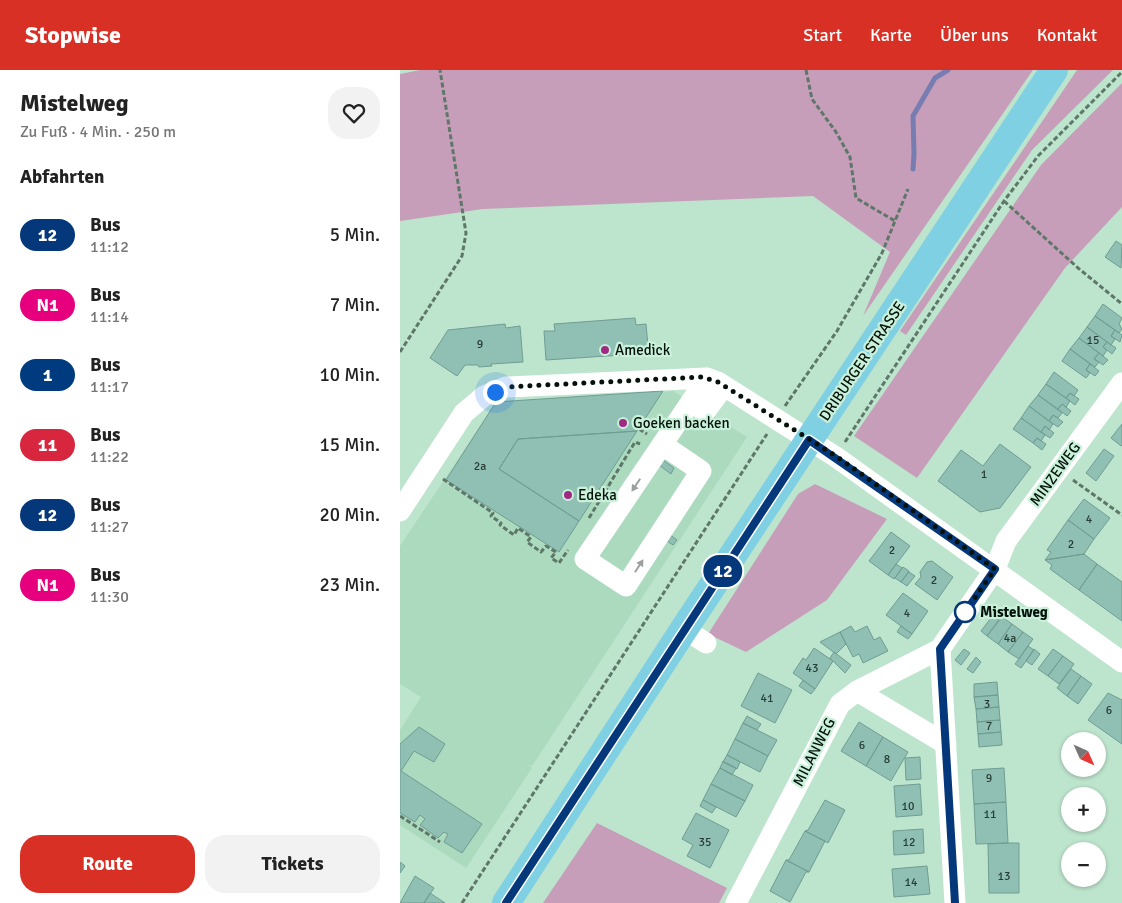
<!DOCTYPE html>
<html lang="de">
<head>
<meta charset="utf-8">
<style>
  body { margin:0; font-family:Signika,sans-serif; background:#f2f2f2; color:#222; height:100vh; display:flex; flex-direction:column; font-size:19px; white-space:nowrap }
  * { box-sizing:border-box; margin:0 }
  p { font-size:16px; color:#767676 }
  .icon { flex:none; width:28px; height:28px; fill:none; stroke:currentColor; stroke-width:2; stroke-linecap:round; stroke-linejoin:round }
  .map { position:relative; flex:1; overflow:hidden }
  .panel { display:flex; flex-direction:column; background:#fff; width:400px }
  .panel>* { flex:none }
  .badge { padding:0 10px; border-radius:16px; font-size:18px; line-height:32px }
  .needle { width:32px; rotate:135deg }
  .tools { position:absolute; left:661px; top:662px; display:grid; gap:10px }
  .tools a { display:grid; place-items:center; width:45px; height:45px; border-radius:50%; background:#fff; box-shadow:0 1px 4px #0004; font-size:25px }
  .you { position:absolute; width:25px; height:25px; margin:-12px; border:4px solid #fff; border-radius:50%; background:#1a73e8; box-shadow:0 0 0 8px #1a73e833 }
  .map>.badge { position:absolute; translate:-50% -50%; box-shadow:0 0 0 2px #fff }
  h2 { padding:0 20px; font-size:19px; line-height:45px }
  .round { display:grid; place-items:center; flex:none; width:52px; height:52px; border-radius:20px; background:#f2f2f2 }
  .summary { display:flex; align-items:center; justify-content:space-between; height:85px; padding:0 20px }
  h1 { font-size:24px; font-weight:700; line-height:38px }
  .cta { display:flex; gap:10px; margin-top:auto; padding:10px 20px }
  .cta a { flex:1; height:58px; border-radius:20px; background:#d93025; color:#fff; font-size:20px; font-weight:700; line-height:58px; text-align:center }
  .cta a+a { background:#f2f2f2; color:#222 }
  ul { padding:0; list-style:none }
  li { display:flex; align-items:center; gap:15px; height:70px; padding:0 20px }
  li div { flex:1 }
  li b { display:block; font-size:19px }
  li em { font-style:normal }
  li .badge { min-width:55px; font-weight:700; text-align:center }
  header { display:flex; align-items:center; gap:30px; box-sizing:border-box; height:70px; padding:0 25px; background:#d93025; color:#fff }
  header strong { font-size:24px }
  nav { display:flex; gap:28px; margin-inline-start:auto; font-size:18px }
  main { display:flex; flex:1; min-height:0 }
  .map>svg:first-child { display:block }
</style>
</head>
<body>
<header>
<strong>Stopwise</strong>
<nav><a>Start</a><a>Karte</a><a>Über uns</a><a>Kontakt</a></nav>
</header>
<main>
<section class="panel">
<div class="summary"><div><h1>Mistelweg</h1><p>Zu Fuß · 4 Min. · 250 m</p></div><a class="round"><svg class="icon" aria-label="heart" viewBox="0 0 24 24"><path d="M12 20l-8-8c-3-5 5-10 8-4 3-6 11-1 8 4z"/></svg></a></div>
<h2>Abfahrten</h2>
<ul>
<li><span class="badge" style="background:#05377b;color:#fff">12</span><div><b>Bus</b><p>11:12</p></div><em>5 Min.</em></li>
<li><span class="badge" style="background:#e6007e;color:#fff">N1</span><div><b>Bus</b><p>11:14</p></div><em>7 Min.</em></li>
<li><span class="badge" style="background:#003b80;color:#fff">1</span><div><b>Bus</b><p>11:17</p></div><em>10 Min.</em></li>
<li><span class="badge" style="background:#d7263d;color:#fff">11</span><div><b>Bus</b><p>11:22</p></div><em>15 Min.</em></li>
<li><span class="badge" style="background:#05377b;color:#fff">12</span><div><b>Bus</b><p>11:27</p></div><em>20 Min.</em></li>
<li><span class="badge" style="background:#e6007e;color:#fff">N1</span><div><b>Bus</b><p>11:30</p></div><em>23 Min.</em></li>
</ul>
<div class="cta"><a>Route</a><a>Tickets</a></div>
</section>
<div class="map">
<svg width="722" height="833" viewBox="0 0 722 833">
  <rect width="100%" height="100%" fill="#bde4cd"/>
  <path fill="#abdabf" d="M273,321L347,367L132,696L128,694L132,698L66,798L0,755V660L21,627L0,614V476L96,332Z"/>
  <path fill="#c79eb9" d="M20,0H633L463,246L490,182L413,126L83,139L0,151V4Z
    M677,0H713L632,80L506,265L500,261Z
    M722,13V137L665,198L517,408L454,366L641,95Z
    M415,414L487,449L427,530L346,582L308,564L398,424Z
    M197,753L327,818L319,833H143Z"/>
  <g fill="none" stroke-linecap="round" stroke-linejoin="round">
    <path stroke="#777cb1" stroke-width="5" d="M513,99L514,84L513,46L535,8L548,0"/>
  </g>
  <path fill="#90bfb4" stroke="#6f9d92" d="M716,171L722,175L721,198L705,187Z
    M703,234L722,248L719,254L722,259L719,263L695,246Z
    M695,246L715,260L711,266L715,269L711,275L687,257Z
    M235,248L236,255L246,254L248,276L237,277V284L146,290L144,261H155L154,254Z
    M105,254L106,258L120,256L123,292L91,294L92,296L79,297L78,295H65L57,306L30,288L48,260Z
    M687,257L707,272L703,277L707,280L703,286L679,268Z
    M715,260L722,265L720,272L711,266Z
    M679,268L699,283L694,289L699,292L695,297L670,279Z
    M707,272L716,278L712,284L703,277Z
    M670,279L690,294L686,300L690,303L686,308L662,291Z
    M699,283L708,290L703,295L694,289Z
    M690,294L699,301L695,306L686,300Z
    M654,302L678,320L674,326L670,323L666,328L646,314Z
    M646,314L670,331L666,337L662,334L658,339L638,325Z
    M263,321L237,361L118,369L99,399L179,451L159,482L46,410L96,332Z
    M670,323L679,329L675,335L666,328Z
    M638,325L662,343L658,348L653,345L649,351L629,336Z
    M662,334L671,341L667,346L658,339Z
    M629,336L653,354L649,360L645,356L641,362L621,348Z
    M653,345L663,352L658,357L649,351Z
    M621,348L645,365L641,371L637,368L633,373L613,359Z
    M722,354V375L721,376L711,368Z
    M645,356L654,363L650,368L641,362Z
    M237,361L179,451L99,399L118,369Z
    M637,368L646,374L642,380L633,373Z
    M600,374L631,397L600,438L580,442L538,411L561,380L583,396Z
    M704,379L714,386L696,411L686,403Z
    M263,390L274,398L271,404L259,395Z
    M684,429L710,448L694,469L668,450Z
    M668,450L694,469L684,484L645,490L651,482L647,480Z
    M266,462L277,470L273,475L261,467Z
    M491,462L510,476L488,505L469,491Z
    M684,484L697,494L679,520L650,499L652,495L645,490Z
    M532,491L553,507L537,530L515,514L521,507L520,502L527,492Z
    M496,494L502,498L494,509L488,505Z
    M697,494L722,512V551L679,520Z
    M503,497L509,501L501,512L495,508Z
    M509,502L515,506L507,516L501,512Z
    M503,523L528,541L512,564L486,545Z
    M594,544L600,548L587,566L581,561Z
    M602,547L612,554L598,574L587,566Z
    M612,554L623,562L608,582L598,574Z
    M451,556L455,562L467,556L474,570L480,567L488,581L463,593L459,584L453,587L440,562Z
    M501,556L512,564L508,569L497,562Z
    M440,562L446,574L436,584L420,572Z
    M623,562L633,569L619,589L608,582Z
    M628,576L634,580L621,598L615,594Z
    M414,578L433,591L415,619L393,603L403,588L406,590Z
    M564,579L570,583L561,595L555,590Z
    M634,579L640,584L632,595L626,591Z
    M653,579L663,586L648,606L638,599Z
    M434,582L451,595L445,603L430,588Z
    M663,586L674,594L659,614L648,606Z
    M576,587L581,592L573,603L567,599Z
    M671,599L681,606L667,626L657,618Z
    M358,603L392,620L375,653L341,636Z
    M681,606L692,614L678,634L667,626Z
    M403,610L415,619L411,624L399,616Z
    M597,612L598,625L574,627V614Z
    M708,623L722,630V674L688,650Z
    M598,625L599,637L576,639L574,627Z
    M599,637L600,650L577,652L576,639Z
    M347,646L361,654L357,660L343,653Z
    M600,650L601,662L578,664L577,652Z
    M459,652L483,667L466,696L441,681Z
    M343,653L377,670L368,686L335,669Z
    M19,657L45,674L34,692L14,681L1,701L82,754L62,783L44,772L48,764L44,762L38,768L20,755L25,749L20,745L15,752L0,743V674Z
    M601,662L602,675L579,677L578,664Z
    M483,667L508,682L491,711L466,696Z
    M335,669L368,686L360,702L327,685Z
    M327,685L340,692L337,699L323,692Z
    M520,687L521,709L506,710L505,688Z
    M323,691L336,698L332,705L320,698Z
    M320,698L353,715L345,731L311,714Z
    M604,698L606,732L574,734L572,700Z
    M311,714L345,731L336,747L303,730Z
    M520,714L522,745L496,747L494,716Z
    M303,730L316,737L312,743L300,736Z
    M425,730L445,740L428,773L405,761L408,760Z
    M606,732L608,773L576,774L574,734Z
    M296,743L329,760L310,798L287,786L293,775L282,769Z
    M523,759L524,783L494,785L493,761Z
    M405,761L425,771L409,802L386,790H389Z
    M608,773H619V823H589L588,774Z
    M386,790L409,802H406L390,832L370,821Z
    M0,792L5,796L0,803Z
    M527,796L530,824L494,827L492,799Z
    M15,806L34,818L24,833H0Z
    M30,823L45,833H24Z"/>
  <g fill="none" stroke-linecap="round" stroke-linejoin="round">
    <path stroke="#5e7769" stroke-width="3" stroke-dasharray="5 2.5" stroke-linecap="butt" d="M406,0L412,29L436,62L450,87L456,128L495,151
      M604,131L678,198L722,234
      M0,282L62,186L66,163L40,0
      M385,336L437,261L482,183L508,119
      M239,359L247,364
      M445,372L604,131L638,86L722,2
      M43,409L93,443L91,446L101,453L100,455L114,465L118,458L131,467L127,472L141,482L146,476L156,482L151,488L159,493L168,480
      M673,410L722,445
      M189,448L235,372L240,374
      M0,746L40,772
      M62,833L367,364"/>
    <path stroke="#fff" stroke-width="21" d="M304,343L324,316
      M263,375L301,401L226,516L185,489L307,308
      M0,441L64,343L84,326L106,317L307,308L318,312L436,387L722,592
      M284,559L306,573
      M457,621L546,674
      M336,833L440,634L457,621L540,579
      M555,833L540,579L595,499L606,471L722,313"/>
    <path stroke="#80d0e3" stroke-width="28" d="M106,833L284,559L654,0"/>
  </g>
  <defs><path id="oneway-solid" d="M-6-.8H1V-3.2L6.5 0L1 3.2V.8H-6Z" transform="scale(1.25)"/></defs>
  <g fill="#9ba09d">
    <use href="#oneway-solid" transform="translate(236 415) rotate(124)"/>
    <use href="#oneway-solid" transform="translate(239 496) rotate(-57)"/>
  </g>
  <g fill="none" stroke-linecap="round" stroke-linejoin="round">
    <defs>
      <path id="line" d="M106,833L409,370L595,499L540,579L555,833"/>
    </defs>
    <use href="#line" stroke="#fff" stroke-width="11"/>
    <use href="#line" stroke="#05377b" stroke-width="8"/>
    <path stroke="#05120b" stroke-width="5" stroke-dasharray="0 9" d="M95,322L106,317L302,307L318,312L436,386L595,499L565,542"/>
  </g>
  <g fill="#a02a83" stroke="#c9f1da" stroke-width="2">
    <circle cx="205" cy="280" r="5"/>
    <circle cx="223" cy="353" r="5"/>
    <circle cx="168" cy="425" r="5"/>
  </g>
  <circle fill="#fff" stroke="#05377b" stroke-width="2.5" cx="565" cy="542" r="10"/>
  <g text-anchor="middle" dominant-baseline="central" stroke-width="4.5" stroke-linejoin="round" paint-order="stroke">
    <g font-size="12" fill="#283d35">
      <text x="693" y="270">15</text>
      <text x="80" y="274">9</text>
      <text x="80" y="396">2a</text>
      <text x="584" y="404">1</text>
      <text x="689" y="449">4</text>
      <text x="671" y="474">2</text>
      <text x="492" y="480">2</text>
      <text x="534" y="510">2</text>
      <text x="507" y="543">4</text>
      <text x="610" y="568">4a</text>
      <text x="412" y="598">43</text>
      <text x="367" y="628">41</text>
      <text x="587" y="634">3</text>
      <text x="709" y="640">6</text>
      <text x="589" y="656">7</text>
      <text x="462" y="675">6</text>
      <text x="487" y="689">8</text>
      <text x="589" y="708">9</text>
      <text x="508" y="736">10</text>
      <text x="590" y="744">11</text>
      <text x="305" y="772">35</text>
      <text x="509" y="772">12</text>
      <text x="604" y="806">13</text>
      <text x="511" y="812">14</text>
    </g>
    <g font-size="15" fill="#05120b" stroke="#c9f1da" text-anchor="start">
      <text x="215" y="280">Amedick</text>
      <text x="233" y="353">Goeken backen</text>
      <text x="178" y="425">Edeka</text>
    </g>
    <g font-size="15" fill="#05120b" stroke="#c9f1da">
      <text transform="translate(462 291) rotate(-56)">DRIBURGER STRASSE</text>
      <text transform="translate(655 404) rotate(-54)">MINZEWEG</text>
      <text transform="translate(414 682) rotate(-63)">MILANWEG</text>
    </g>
    <g font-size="15" font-weight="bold" fill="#05120b" stroke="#c9f1da" text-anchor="start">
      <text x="580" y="542">Mistelweg</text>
    </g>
  </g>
</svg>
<div class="tools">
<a><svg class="needle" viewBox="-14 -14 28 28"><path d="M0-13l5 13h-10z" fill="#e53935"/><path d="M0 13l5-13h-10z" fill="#767676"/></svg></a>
<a>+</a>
<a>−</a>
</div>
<div class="you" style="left:95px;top:322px"></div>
<b class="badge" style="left:323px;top:501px;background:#05377b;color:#fff">12</b>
</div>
</main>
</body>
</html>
